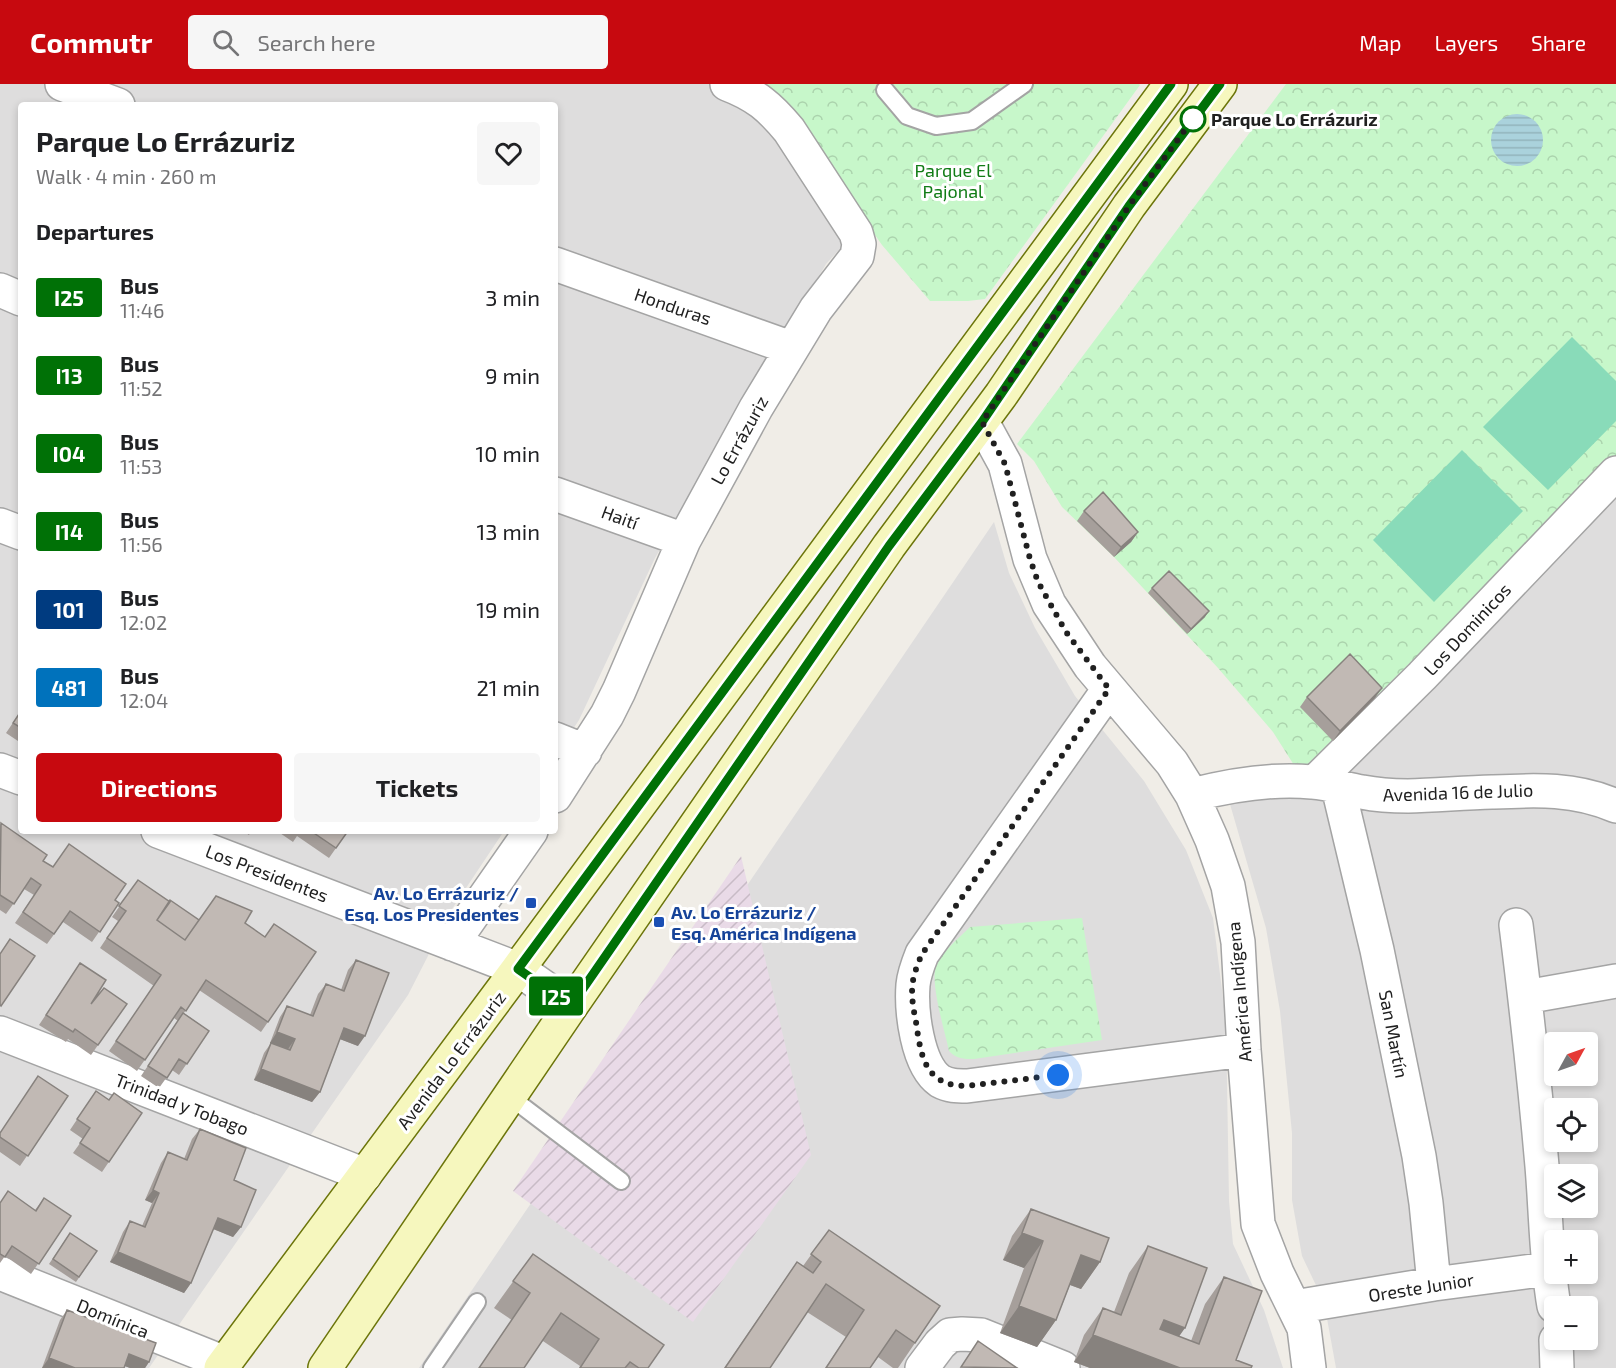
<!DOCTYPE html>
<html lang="en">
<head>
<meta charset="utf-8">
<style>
  body { margin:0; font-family:"Exo 2",sans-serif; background:#f6f6f6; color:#202124; height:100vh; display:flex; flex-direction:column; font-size:22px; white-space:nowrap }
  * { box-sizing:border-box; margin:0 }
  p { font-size:20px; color:#757577 }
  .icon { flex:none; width:33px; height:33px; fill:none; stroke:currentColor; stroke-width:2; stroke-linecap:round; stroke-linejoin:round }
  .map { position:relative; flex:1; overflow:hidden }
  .drawer { position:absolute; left:18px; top:18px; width:540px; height:732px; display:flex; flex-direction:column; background:#fff; border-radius:6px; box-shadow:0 3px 9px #0003 }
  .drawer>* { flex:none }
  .badge { padding:0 12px; border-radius:4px; font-size:21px; line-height:39px }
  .needle { width:39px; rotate:50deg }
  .fabs { position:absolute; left:1544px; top:948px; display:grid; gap:12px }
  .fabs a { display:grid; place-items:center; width:54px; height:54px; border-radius:6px; background:#fff; box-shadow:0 3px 9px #0003; font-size:30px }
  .you { position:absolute; width:30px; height:30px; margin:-15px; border:4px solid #fff; border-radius:50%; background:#1a73e8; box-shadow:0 0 0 9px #1a73e833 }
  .map>.badge { position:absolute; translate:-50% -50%; box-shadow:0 0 0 3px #fff }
  h2 { padding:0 18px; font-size:22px; line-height:54px }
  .round { display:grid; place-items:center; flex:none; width:63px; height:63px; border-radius:6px; background:#f6f6f6 }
  .head { display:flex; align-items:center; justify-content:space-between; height:102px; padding:0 18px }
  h1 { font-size:28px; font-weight:700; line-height:45px }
  .primary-button { display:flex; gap:12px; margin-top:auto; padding:12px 18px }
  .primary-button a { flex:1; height:69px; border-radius:6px; background:#c7090f; color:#fff; font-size:24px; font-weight:700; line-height:69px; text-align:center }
  .primary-button a+a { background:#f6f6f6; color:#202124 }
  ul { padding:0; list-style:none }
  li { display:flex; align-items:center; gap:18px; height:78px; padding:0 18px }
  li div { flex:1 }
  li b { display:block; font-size:22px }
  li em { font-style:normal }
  li .badge { min-width:66px; font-weight:700; text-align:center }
  header { display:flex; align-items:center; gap:36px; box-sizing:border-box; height:84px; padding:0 30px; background:#c7090f; color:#fff }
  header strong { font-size:28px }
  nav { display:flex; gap:33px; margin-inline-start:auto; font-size:21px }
  .search { width:420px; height:54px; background:#f6f6f6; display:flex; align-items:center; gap:15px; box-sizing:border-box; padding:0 21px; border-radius:6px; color:#757577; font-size:22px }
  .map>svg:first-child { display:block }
</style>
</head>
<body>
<header>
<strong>Commutr</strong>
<div class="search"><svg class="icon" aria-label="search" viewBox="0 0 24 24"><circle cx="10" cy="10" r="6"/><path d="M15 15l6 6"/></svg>Search here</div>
<nav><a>Map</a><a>Layers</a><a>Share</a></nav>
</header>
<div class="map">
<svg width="1616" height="1284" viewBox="0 0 1616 1284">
  <defs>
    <pattern id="industrial-furrows" width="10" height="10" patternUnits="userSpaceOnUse" patternTransform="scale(1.5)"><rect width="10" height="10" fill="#e9dae7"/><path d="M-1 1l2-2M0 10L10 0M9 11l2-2" fill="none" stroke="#c8bbc6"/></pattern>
    <pattern id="park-crowns" width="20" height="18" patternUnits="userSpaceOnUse" patternTransform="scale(1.5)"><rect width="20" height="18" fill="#c7f7ca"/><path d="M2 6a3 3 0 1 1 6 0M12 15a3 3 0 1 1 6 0" fill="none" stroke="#abd3ad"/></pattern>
    <pattern id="water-rules" width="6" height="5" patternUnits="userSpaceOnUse" patternTransform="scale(1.5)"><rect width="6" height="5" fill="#aad2dc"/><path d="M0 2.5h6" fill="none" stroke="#92b4bc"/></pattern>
  </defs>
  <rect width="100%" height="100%" fill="#f0ede7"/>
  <path fill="#dedddd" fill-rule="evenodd" d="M0,0H990L826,180L655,474L579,636L555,672V21H21V747H504L452,825L408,911L149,1284H0Z
    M1616,389V1284H1336L1324,1218L1302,1172L1292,1116V1049L1280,927L1266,844L1225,703L1297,697ZM1554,958H1587V992H1554ZM1554,1024H1587V1058H1554ZM1554,1090H1587V1124H1554ZM1554,1156H1587V1190H1554ZM1554,1222H1587V1256H1554Z
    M994,438L1009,489L1035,544L1075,612L1144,697L1186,766L1213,834L1226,938L1229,1117L1233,1160L1264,1226L1283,1284H419Z"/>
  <path fill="url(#industrial-furrows)" d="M741,772L811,1071L693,1238L513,1107Z"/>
  <path fill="url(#park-crowns)" d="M759,0H1139L1140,1L985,215L968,217H930L882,161L774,6Z
    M1286,0H1616V374L1299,689L1273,648L1218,584L1114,473L1062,423L1034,377L1017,360Z
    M1082,834L1102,956L974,975C963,975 957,975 949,967C945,948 930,899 936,883C942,867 959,854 970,843Z"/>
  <path fill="#89dbb9" d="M1572,253L1616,297V337L1548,406L1483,343Z
    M1462,366L1523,427L1434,518L1373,456Z"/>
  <path fill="url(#water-rules)" d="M1491 56a26 26 0 1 1 52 0a26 26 0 1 1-52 0Z"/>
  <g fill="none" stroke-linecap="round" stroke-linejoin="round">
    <defs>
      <path id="service" d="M885,6L907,32L936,42L972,37L1024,0
        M509,1012L621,1097
        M432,1284L477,1218"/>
      <path id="minor" d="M62,0L118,21
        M555,180L791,264
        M0,206L21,215
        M982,338L1005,380L1030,475L1049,520L1090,582L1172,679L1192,711L1212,756L1228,802L1238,858L1244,966L1258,1140L1277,1189L1304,1244L1309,1284
        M555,410L684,456
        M0,441L21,449
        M1109,605L922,870C918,880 914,890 913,901C911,927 917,981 940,997C949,1002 957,1002 967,1002L1244,966
        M555,655L585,667
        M0,686L21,694
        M1315,698L1422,592L1616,389
        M1338,703L1377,866L1419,1072L1426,1119L1434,1200
        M1192,711C1231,701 1271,694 1312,698C1329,699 1345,705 1362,708C1377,711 1393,712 1408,712C1436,711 1464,709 1492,708C1536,706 1575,704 1616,722
        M555,712L607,631L619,607L684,456L756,324L816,225L857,172L859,160L856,149L789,46C770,23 756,11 727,0
        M158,747L518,885L571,922
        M1516,841C1526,921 1535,1001 1542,1082C1546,1129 1546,1176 1554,1222
        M452,860L531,747
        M1525,913L1616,897
        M0,949L365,1091
        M0,1189L225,1279
        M1294,1223L1434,1200L1548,1185
        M1556,1256L1557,1284
        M922,1284L940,1260L950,1251L962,1250L981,1251L1063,1284"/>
      <path id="secondary" d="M221,1284L518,885L1171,0
        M325,1284L571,922L889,462L1001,311L1129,122L1220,0"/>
    </defs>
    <use href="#service" stroke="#a4a4a4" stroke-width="20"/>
    <use href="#minor" stroke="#a4a4a4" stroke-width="36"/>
    <use href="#secondary" stroke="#6c750a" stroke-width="36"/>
    <use href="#service" stroke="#fff" stroke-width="16"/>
    <use href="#minor" stroke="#fff" stroke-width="33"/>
    <use href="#secondary" stroke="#f6f7be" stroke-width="33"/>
  </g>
  <path fill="#a69f9b" d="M1084,427L1138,448L1131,458L1114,473L1077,437Z
    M1152,504L1205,533L1187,550L1148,509Z
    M1307,613L1375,614L1333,657L1300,623Z
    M21,627V659L6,649Z
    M0,740L43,777L119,819L92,858L63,838L47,860L15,839L34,811L24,805L6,830L0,826Z
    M243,747H251L249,751Z
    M277,747H348L329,774L297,752L293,758Z
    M138,796L169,817L199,836L245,839L265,853L316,868L261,948L199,906L184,929L209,947L179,991L172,986L159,1004L141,992L178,937L174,934L137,987L109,967L154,902L100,864L118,837L112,833Z
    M356,876L358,962L340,955L320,1008L312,1018L254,996L264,969L271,959H270L280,933L287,922L310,931L318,910L326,900L341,906L348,886Z
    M73,890L91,920H127L91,971L68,955L66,958L39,941Z
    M96,1007L109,1016L142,1029L102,1088L73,1069L83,1055L70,1046Z
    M68,1012L20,1082L0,1068V1048Z
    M200,1045L234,1096L241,1143L233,1153L213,1145L191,1199L184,1209L110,1178L123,1148L130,1137L142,1142L152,1119L145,1116L161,1079L168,1068L184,1075L192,1055Z
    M44,1114L71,1132L31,1190L5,1172L0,1179V1119L35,1126Z
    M1031,1125L1100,1178L1081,1205L1070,1201L1056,1236L1037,1263L1000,1249L1024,1184L1003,1176L1012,1152Z
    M829,1146L915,1259L898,1284H893L878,1273L870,1284H825L846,1253L807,1228L770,1284H724L797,1178L803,1182Z
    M70,1149L97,1167L76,1198L49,1180Z
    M1148,1162L1179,1253L1191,1257L1205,1220L1224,1193L1262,1207L1180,1284H1090L1074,1278L1084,1251L1103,1224L1114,1228L1129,1189Z
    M533,1170L648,1284H579L580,1282L494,1224Z
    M67,1226L149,1278L145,1284H130L125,1282L124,1284H42L60,1236Z"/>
  <path fill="#87827e" d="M1138,448L1131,458L1114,473L1121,463Z
    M1209,527L1205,533L1187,550L1191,545Z
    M1382,604L1375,614L1333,657L1340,647Z
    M344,944L365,952L358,962L337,954Z
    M277,948L295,955L288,965L270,959Z
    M261,985L320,1008L312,1018L254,996Z
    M153,1106L159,1109L152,1119L145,1116Z
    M218,1134L241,1143L233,1153L211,1144Z
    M1022,1149L1043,1157L1024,1184L1003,1176Z
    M118,1168L191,1199L184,1209L110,1178Z
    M1081,1171L1100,1178L1081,1205L1062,1198Z
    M1019,1222L1056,1236L1037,1263L1000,1249Z
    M1164,1236L1185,1244L1166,1271L1145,1263Z
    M1093,1251L1180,1284H1090L1074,1278Z
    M129,1270L149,1278L145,1284H130L122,1281Z
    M49,1274L75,1284H42Z"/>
  <path fill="#c1b9b4" stroke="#87827e" stroke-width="1.5" d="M1103,408L1138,448L1121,463L1084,427Z
    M1169,487L1209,527L1191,545L1152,504Z
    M1350,570L1382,604L1340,647L1307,613Z
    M21,627V644L13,639Z
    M1,739L47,771L43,777L53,783L69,760L126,800L115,816L119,819L100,848L70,827L54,850L23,828L41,801L31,794L14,820L0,811Z
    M311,747H348L336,764Z
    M138,796L170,818L157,836L185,856L216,812L252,827L245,839L265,853L274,840L316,868L268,938L206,896L186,927L181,923L145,976L116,957L161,891L107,854L126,827L119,822Z
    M170,816L199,836L185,856L157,836Z
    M10,855L35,872L1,922L0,921V870Z
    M356,876L389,889L365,952L344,944L320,1008L261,985L271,959L290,966L295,955L277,948L287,922L313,932L326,900L344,907Z
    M80,879L106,896L91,920L104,904L127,920L98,961L75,945L73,948L46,931Z
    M183,929L209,947L187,980L179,975L167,994L148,982Z
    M38,992L68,1012L28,1072L0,1053V1049Z
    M96,1007L109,1016L114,1009L142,1029L109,1078L80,1059L90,1044L77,1035Z
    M200,1045L246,1064L234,1096L256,1106L241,1143L218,1134L191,1199L118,1168L130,1137L145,1143L159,1109L153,1106L168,1068L187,1076Z
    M8,1107L36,1127L44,1114L71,1132L39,1180L12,1162L5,1173L0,1170V1119Z
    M1031,1125L1109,1154L1100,1178L1081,1171L1056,1236L1019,1222L1043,1157L1022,1149Z
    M829,1146L940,1222L915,1259L896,1246L870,1284H826L864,1226L826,1200L770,1284H725L797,1178L813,1189L821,1178L811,1170Z
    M70,1149L97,1167L79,1193L53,1175Z
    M1148,1162L1207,1184L1185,1244L1164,1236L1160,1245L1199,1260L1224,1193L1262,1207L1236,1276L1252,1282L1251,1284H1180L1093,1251L1103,1224L1121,1231Z
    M533,1170L664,1261L648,1284H639L630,1278L625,1284H580L599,1255L561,1229L524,1284H479L530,1209L513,1197Z
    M67,1226L156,1259L149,1278L129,1270L124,1284H75L49,1274Z
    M978,1257L1017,1284L961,1283Z"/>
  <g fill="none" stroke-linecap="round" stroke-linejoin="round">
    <defs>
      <path id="line" d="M1171,0L518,885L571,922L889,462L982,338L1129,122L1220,0"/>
    </defs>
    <use href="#line" stroke="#fff" stroke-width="14"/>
    <use href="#line" stroke="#007106" stroke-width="9"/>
    <path stroke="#202020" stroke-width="6" stroke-dasharray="0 10.8" d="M1058,991L967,1002C925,1002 921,973 916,938C913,923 910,907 914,892C916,884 919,877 922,870L1109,605L1066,548L1038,498L1030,475L1005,380L982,338L1129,122L1193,35"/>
  </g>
  <circle fill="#fff" stroke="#007106" stroke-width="3" cx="1193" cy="35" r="12"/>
  <g fill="#1a4fb4" stroke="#fff" stroke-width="2">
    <rect x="525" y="813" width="12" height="12" rx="3"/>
    <rect x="653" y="832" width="12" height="12" rx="3"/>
  </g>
  <g text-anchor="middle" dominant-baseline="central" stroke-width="6" stroke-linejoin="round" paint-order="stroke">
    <g font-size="18" font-weight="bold" fill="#202020" stroke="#fff" text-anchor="start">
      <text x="1211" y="35">Parque Lo Errázuriz</text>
    </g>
    <g font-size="18" fill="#117c16" stroke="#fff">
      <text x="953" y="86">Parque El<tspan x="953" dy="21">Pajonal</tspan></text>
    </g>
    <g font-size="18" fill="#202020" stroke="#fff">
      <text transform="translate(673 222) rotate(19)">Honduras</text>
      <text transform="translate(739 356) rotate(-61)">Lo Errázuriz</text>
      <text transform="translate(620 433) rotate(20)">Haití</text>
      <text transform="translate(1467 545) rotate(-47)">Los Dominicos</text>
      <text transform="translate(1458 708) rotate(-2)">Avenida 16 de Julio</text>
      <text transform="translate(267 789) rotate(21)">Los Presidentes</text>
      <text transform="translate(1239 908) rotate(-95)">América Indígena</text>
      <text transform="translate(1394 950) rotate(79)">San Martín</text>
      <text transform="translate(451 976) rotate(-53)">Avenida Lo Errázuriz</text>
      <text transform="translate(182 1020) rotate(21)">Trinidad y Tobago</text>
      <text transform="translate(1421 1203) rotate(-9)">Oreste Junior</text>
      <text transform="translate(113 1234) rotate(22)">Domínica</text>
    </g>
    <g font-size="18" font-weight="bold" fill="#164399" stroke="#fff" text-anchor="end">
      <text x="519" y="809">Av. Lo Errázuriz /<tspan x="519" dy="21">Esq. Los Presidentes</tspan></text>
      <text x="671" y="828" text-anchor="start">Av. Lo Errázuriz /<tspan x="671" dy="21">Esq. América Indígena</tspan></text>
    </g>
  </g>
</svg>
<div class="fabs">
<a><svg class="needle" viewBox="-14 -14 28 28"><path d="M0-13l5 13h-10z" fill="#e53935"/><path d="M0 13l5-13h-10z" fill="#757577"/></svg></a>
<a><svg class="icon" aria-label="locate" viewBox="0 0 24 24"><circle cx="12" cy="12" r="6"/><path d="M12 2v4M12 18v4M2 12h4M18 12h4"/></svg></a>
<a><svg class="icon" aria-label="layers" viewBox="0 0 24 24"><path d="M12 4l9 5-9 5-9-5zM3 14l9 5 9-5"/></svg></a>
<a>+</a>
<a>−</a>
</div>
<div class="you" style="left:1058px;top:991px"></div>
<b class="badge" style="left:556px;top:912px;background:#007106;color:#fff">I25</b>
<section class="drawer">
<div class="head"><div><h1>Parque Lo Errázuriz</h1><p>Walk · 4 min · 260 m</p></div><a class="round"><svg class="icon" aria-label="heart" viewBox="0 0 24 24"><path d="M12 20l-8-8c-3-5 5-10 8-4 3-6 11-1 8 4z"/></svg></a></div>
<h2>Departures</h2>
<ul>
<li><span class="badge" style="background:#007106;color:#fff">I25</span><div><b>Bus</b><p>11:46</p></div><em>3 min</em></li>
<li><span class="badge" style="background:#007106;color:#fff">I13</span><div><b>Bus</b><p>11:52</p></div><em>9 min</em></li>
<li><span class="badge" style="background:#007106;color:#fff">I04</span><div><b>Bus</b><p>11:53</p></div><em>10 min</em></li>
<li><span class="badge" style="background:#007106;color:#fff">I14</span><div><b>Bus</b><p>11:56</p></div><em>13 min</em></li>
<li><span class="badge" style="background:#003b80;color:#fff">101</span><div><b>Bus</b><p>12:02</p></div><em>19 min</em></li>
<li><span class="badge" style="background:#0072bc;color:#fff">481</span><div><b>Bus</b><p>12:04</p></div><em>21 min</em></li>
</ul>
<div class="primary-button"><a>Directions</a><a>Tickets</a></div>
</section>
</div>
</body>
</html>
